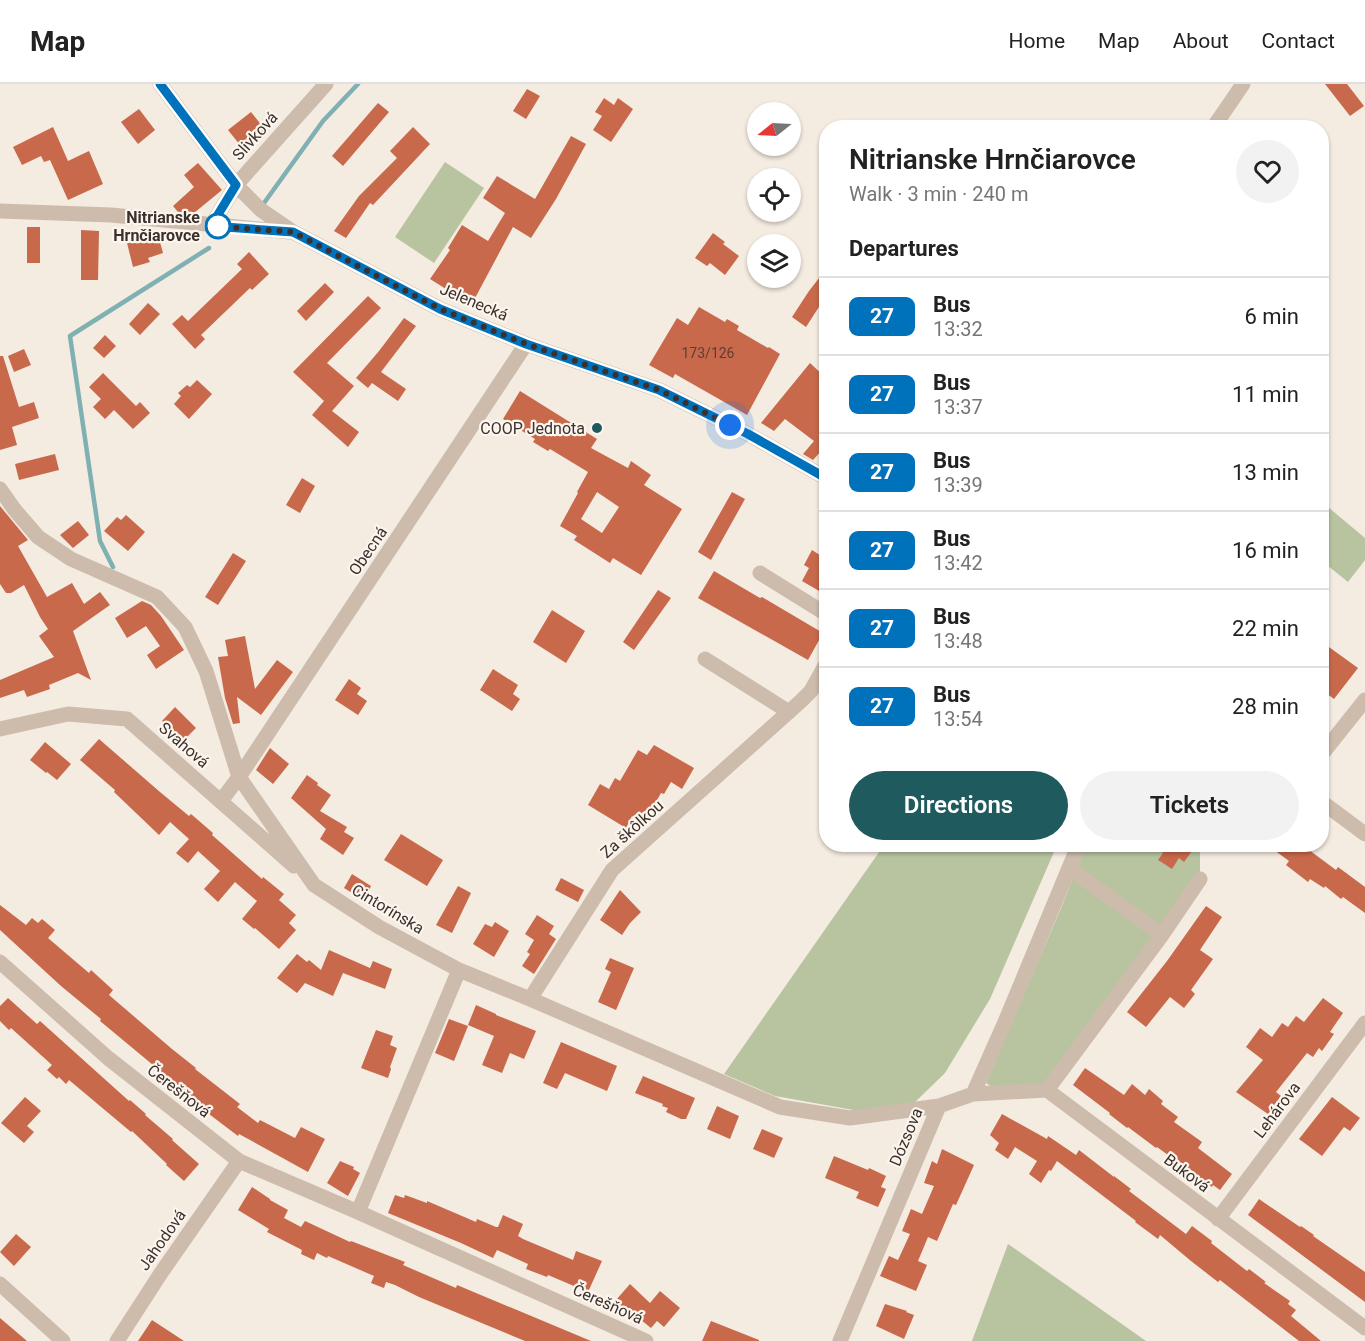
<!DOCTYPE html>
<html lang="en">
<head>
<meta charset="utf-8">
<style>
  body { margin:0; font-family:Roboto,sans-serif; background:#f2f2f2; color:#222; height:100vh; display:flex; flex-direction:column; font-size:22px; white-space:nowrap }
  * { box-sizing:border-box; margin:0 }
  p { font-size:20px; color:#767676 }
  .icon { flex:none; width:33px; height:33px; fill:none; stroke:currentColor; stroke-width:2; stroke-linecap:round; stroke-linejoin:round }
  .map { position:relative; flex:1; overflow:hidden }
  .sheet { position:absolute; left:819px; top:36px; width:510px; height:732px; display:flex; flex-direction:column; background:#fff; border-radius:24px; box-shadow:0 2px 4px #0004 }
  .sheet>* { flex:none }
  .badge { padding:0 12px; border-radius:9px; font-size:21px; line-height:39px }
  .needle { width:39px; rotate:252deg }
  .fabs { position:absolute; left:747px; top:18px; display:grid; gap:12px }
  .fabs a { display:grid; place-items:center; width:54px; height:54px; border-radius:50%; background:#fff; box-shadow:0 2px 4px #0004; font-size:30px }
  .you { position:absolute; width:30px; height:30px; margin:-15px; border:4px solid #fff; border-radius:50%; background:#1a73e8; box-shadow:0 0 0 9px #1a73e833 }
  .map>.badge { position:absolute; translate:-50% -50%; box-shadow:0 0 0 3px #fff }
  h2 { padding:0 30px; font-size:22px; line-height:54px }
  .round { display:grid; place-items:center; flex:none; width:63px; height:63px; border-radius:32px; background:#f2f2f2 }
  .summary { display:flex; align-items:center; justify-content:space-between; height:102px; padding:0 30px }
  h1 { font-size:28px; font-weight:600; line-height:45px }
  .primary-button { display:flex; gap:12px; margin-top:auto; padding:12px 30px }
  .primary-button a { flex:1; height:69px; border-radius:36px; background:#1f5a5e; color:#fff; font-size:24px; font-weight:600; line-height:69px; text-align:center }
  .primary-button a+a { background:#f2f2f2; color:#222 }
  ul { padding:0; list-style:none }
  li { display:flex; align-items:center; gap:18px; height:78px; padding:0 30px; border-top:2px solid #e0e0e0 }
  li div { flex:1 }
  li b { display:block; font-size:22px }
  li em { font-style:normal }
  li .badge { min-width:66px; font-weight:700; text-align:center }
  header { display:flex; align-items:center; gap:36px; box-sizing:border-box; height:84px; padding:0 30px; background:#fff; border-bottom:2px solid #e0e0e0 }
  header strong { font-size:28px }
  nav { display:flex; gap:33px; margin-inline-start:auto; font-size:21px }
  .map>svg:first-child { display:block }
</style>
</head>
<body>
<header>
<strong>Map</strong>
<nav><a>Home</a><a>Map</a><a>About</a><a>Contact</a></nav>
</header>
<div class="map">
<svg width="1365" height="1257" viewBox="0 0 1365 1257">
  <rect width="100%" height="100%" fill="#f4ebe1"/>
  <path fill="#b8c4a0" d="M445,78L484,104L434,179L395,153Z
    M1322,418L1365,454V476L1348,498L1322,477Z
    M884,761H909L925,768L930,761H1057L990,915L945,989L911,1022L876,1030L775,1012L724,990Z
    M1086,761H1200V795L1055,998L995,1005L986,999L1061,824Z
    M1008,1160L1146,1257H972Z"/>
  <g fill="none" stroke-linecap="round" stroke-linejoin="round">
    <path stroke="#7fb0b2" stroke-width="4.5" d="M264,119L323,37L358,0
      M113,483L100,457L70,252L209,164"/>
  </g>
  <path fill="#c8694b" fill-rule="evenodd" d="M1325,0H1347L1364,22L1350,32Z
    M527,5L540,12L526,35L513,27Z
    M604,14L614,21L618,14L633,25L611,58L593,46L602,32L595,28Z
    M378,19L389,28L343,82L332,72Z
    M139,25L155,46L138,60L121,38Z
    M251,28L267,48L244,66L228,46Z
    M53,43L68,77L89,67L103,100L68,116L50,76L44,78L41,72L22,81L13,63Z
    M413,43L430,60L373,121L370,119L346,154L334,147L359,112L397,74L390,67Z
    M571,52L586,60L556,115L531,154L513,143L474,216L447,204L446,205L430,195L450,166L448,164L462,141L488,157L505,129L483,114L497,92L535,115Z
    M198,79L222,106L194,129L178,128L173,122L194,103L184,91Z
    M27,143H40V179H27Z
    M81,146L99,147L98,196H81Z
    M713,149L725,158L723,160L739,172L725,191L710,179L707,182L695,174Z
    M158,151L163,169L148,174L150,178L133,183L127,159Z
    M249,168L269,190L252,206L250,204L201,251L205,255L195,265L172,240L182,231L188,237L242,185L237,180Z
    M826,185V212L806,243L792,233L809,207Z
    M325,199L334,208L306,237L297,227Z
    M368,212L381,224L327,279L354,302L332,327L359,348L348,363L312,331L324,317L293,288Z
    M148,219L160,230L140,251L129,240Z
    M699,223L725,238L727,235L739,242L737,246L768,264L769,263L780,270L747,331L675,290L673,294L649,281L677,234L688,241Z
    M404,234L416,242L381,288L406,305L398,317L372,299L368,304L356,294L379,267Z
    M105,251L116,262L104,274L93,264Z
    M24,265L31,281L14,288L8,272Z
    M0,272H3L19,323L34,318L39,334L12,343L17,361L0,366Z
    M810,279L826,294V366L824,364L813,376L803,370L814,357L785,335L774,347L761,339Z
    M103,289L136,322L140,318L150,329L133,345L114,326L105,335L93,323L101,315L89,303Z
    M197,296L212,310L189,335L174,320L181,312L178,309L187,301L190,303Z
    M520,307L597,355L591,364L628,384L631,377L651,391L644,401L682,425L641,491L613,474L610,479L574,456L577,452L560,442L578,409L577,408L588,388L550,365L548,367L533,358L535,355L503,335ZM597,408L619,423L602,449L581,435Z
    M55,370L59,386L19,396L15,380Z
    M302,394L315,402L300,429L286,421Z
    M732,408L745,415L711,476L698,468Z
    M0,422L28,456L18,462L47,513L72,499L84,520L100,508L110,521L73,547L91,596L78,589L49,601L50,605L27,613L24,606L0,614V596L54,573L39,552L48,545L40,533L24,501L11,509H6L0,500Z
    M126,431L145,448L128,467L104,447L117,433L121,436Z
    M78,437L89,451L73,464L60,451Z
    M812,466L826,475V511L802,497L809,484L804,481Z
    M233,469L246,477L218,521L205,513Z
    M714,487L760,514L762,513L823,549L808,576L698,514Z
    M658,506L671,514L634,566L623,558Z
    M142,517L151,521L161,532L184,566L156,585L147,571L160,562L146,542L127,554L115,534Z
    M552,526L585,547L566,579L533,558Z
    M245,552L255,605L277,576L293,588L261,631L237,613L240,639L233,640L225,614L218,573L228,572L225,556Z
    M1322,558L1358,584L1334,615L1322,606Z
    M493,585L518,601L513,610L520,615L512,627L480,606Z
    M349,595L361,604L357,610L367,617L358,631L335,616Z
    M175,623L196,644L179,661L162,645L166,641L162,637Z
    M99,655L160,708L189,732L191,730L213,749L212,751L262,795L263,793L284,810L279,816L296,831L289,839L296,846L279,865L255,844L254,845L242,835L257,817L235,798L218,818L204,805L220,787L198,767L188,779L176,769L189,755L170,738L159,751L114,708L115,706L80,676Z
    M45,658L71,680L57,696L47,688L46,689L30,676Z
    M654,661L694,684L682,705L671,698L664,710L661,709L644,739L632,732L626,744L588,721L600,700L609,705L615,694L620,697L638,666L647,671Z
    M270,664L289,680L273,700L256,686Z
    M307,691L318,699L317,701L331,711L320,727L347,743L344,748L354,754L343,771L320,755L326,745L291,714Z
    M401,750L443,776L427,802L384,776Z
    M1150,760H1189L1186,764L1192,767L1184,778L1179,774L1172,785L1158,776L1163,769Z
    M1266,760H1301L1336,786L1338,783L1365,803V829L1343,813L1341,815L1325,802L1324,804L1310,795L1308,798L1286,781L1289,777Z
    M352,790L371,802L364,816L344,804Z
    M561,794L584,806L578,818L555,806Z
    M458,802L471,809L452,849L436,841Z
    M620,806L641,828L630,839L622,851L600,836Z
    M0,821L26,841L32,834L38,839L42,835L55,846L48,854L89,889L91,886L113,906L109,911L172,965L196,984L195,985L240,1020L237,1023L258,1039L260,1036L295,1054L301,1043L325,1055L308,1088L239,1050L238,1052L209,1030L191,1018L194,1015L100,937L101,935L61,902L0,846Z
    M1206,822L1222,833L1200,866L1213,875L1191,906L1195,910L1184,924L1170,913L1146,943L1127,928L1167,877Z
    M537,831L554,842L549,850L556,855L534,890L522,882L530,870L527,868L534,856L525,850Z
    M495,838L509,847L494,873L473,860L485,840L492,843Z
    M329,866L370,884L373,877L392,885L385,905L343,889L333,912L305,899L297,909L277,894L297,870L307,878L309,876L321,886Z
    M610,874L634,884L616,926L598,918L611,888L605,885Z
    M8,914L37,940L40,937L129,1017L130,1016L146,1030L145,1031L173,1055L172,1056L199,1080L184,1097L166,1081L167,1080L132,1047L131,1048L69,996L66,1000L59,993L57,995L47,986L52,981L11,944L9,946L0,937V922Z
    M1323,914L1343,929L1330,948L1334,950L1322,967L1319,964L1313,973L1307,969L1276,1008L1281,1012L1268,1030L1236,1008L1263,976L1246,963L1260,944L1272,953L1282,939L1288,943L1296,932L1304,938Z
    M476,921L496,930V931L536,947L524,975L510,969L502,989L482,981L494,952L468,941Z
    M449,935L468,942L454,977L435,969Z
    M376,946L393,952L390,961L397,964L390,983L391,985L388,994L361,984Z
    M561,958L617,982L607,1007L565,989L557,1005L543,999Z
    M1085,984L1124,1011L1132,1000L1145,1011L1149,1005L1163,1017L1161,1020L1178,1033L1174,1038L1202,1058L1198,1064L1232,1090L1220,1106L1213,1101L1212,1103L1157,1063L1156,1064L1128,1043L1127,1044L1109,1030L1110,1029L1073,1001Z
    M643,992L695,1014L686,1035H681L666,1028L668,1024L662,1022L663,1020L635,1009Z
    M25,1013L41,1027L27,1042L34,1048L24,1059L1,1039Z
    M1332,1013L1360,1034L1350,1047L1344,1043L1322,1072L1299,1055Z
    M717,1022L739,1032L730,1055L707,1045Z
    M1002,1030L1047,1055L1048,1052L1076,1071L1079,1066L1114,1093V1092L1131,1105L1129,1107L1186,1150L1192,1142L1212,1157L1211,1159L1247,1187L1249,1185L1266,1198L1264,1199L1290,1217L1288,1220L1296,1226L1291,1232L1321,1257H1299L1220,1196L1218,1198L1191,1177L1160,1151L1158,1155L1135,1138L1136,1137L1057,1077L1051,1087L1049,1086L1041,1099L1029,1090L1037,1077L1015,1063L1008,1075L995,1066L999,1059L990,1051Z
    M762,1045L783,1054L774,1074L753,1065Z
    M942,1065L974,1081L956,1121L953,1120L937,1157L928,1153L918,1177L927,1181L916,1207L880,1192L889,1172L898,1176L910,1150L902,1147L911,1125L922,1130L934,1102L924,1099L932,1077L937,1080Z
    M834,1072L868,1086L869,1084L886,1092L881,1103L886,1105L878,1123L856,1114L859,1108L825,1094Z
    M340,1077L354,1083L353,1085L360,1089L348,1112L327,1099Z
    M252,1103L270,1115V1116L288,1126L284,1134L301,1143L305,1137L350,1158L351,1157L405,1178L403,1181L456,1204L457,1201L591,1257H525L419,1213L395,1201L386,1198L384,1204L371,1199L374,1192L328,1172L327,1174L317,1169L314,1176L301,1170L302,1166L267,1148L269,1145L238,1126Z
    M395,1111L404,1114L405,1111L427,1119V1117L476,1138L477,1135L496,1143H498L503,1131L523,1140L518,1152L523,1155L573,1176L576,1167L602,1177L588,1208L548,1191L547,1193L526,1185L528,1180L497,1166L493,1174L461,1159L388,1129Z
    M1259,1115L1300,1143L1301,1142L1314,1151L1313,1152L1365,1188V1218L1248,1131Z
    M16,1150L31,1163L14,1182L0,1168Z
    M630,1200L650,1219L660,1207L680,1224L664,1243L657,1237L651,1244L630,1227L628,1229L616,1216Z
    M885,1220L907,1227L906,1228L914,1231L904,1255L876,1242Z
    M0,1234L27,1257H0Z
    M152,1236L184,1257H138Z
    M711,1237L759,1256V1257H702Z"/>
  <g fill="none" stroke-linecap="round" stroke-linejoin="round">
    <path stroke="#cdbbac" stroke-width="15" d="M160,0L236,101L261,126L293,148L440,225L526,260L659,306L748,350L826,394
      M1213,44L1243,0
      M0,127L111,131L290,148
      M211,142L236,101L326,0
      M0,405L14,425L38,453L71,475L157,513L185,543L206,587L239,693L314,801L379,843L459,886L530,915L780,1023L850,1034L939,1022L973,1010L1005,938L1079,760
      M760,489L826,530
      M705,575L789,628
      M0,645L68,630L127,635L294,782
      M1322,670L1365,616
      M221,717L239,693L526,260
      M1322,718L1365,750
      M1069,784L1162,851
      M0,878L108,974L239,1077L358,1128L646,1257
      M530,915L612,786L801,617L811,607L826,580
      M1047,1006L1162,851L1200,795
      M973,1010L1047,1006L1365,1244
      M358,1128L459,886
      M1218,1135L1365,939
      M0,1200L63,1257
      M117,1257L161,1189L239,1077
      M840,1257L939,1022"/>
  </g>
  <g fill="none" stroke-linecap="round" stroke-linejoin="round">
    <defs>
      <path id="line" d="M160,0L236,101L211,142L293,148L440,225L526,260L659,306L748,350L826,394"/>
    </defs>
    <use href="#line" stroke="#fff" stroke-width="14"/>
    <use href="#line" stroke="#0072bc" stroke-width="9"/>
    <path stroke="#3b302b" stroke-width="6" stroke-dasharray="0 10.8" d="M218,142H211L293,148L440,225L526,260L659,306L730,341"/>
  </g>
  <circle fill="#fff" stroke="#0072bc" stroke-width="3" cx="218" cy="142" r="12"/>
  <circle fill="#1f5a5e" stroke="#fbf5ee" stroke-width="2" cx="597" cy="344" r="6"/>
  <g text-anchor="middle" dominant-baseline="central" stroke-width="4.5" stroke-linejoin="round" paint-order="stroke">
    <g font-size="14" fill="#5e3e33">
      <text x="708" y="269">173/126</text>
    </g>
    <g font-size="16" fill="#3b302b" stroke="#fbf5ee">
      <text transform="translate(255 52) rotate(-48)">Slivková</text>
      <text transform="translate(474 218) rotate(23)">Jelenecká</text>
      <text transform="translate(368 467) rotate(-56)">Obecná</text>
      <text transform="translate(184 661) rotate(41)">Svahová</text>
      <text transform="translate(632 745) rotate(-42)">Za škôlkou</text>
      <text transform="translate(388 825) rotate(31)">Cintorínska</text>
      <text transform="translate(179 1007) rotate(38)">Čerešňová</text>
      <text transform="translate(1277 1026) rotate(-53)">Lehárova</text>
      <text transform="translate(906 1053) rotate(-67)">Dózsova</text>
      <text transform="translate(1187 1089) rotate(37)">Buková</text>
      <text transform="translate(162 1156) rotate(-55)">Jahodová</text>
      <text transform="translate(608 1220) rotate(24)">Čerešňová</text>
    </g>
    <g font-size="16" font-weight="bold" fill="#3b302b" stroke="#fbf5ee" text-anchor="end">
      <text x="200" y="133">Nitrianske<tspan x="200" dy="18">Hrnčiarovce</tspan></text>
    </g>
    <g font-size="16" fill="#3b302b" stroke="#fbf5ee" text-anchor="end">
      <text x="585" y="344">COOP Jednota</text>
    </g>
  </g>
</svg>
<div class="fabs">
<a><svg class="needle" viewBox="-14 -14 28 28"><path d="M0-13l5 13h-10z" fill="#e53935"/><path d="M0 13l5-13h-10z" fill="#767676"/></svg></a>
<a><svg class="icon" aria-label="locate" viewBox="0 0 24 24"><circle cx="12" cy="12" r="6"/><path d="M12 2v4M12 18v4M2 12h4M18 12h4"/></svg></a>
<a><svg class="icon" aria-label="layers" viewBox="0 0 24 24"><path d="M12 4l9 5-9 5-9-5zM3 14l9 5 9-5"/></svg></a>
</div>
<div class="you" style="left:730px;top:341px"></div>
<section class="sheet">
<div class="summary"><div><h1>Nitrianske Hrnčiarovce</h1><p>Walk · 3 min · 240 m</p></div><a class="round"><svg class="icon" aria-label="heart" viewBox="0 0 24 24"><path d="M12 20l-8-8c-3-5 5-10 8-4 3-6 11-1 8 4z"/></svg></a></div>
<h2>Departures</h2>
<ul>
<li><span class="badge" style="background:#0072bc;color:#fff">27</span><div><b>Bus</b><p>13:32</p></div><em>6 min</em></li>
<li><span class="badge" style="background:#0072bc;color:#fff">27</span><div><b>Bus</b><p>13:37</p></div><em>11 min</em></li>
<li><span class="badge" style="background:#0072bc;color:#fff">27</span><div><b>Bus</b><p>13:39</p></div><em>13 min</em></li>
<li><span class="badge" style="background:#0072bc;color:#fff">27</span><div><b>Bus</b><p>13:42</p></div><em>16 min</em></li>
<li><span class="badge" style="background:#0072bc;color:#fff">27</span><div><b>Bus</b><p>13:48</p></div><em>22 min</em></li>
<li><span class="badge" style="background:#0072bc;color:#fff">27</span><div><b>Bus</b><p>13:54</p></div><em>28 min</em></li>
</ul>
<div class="primary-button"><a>Directions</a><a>Tickets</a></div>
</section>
</div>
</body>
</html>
